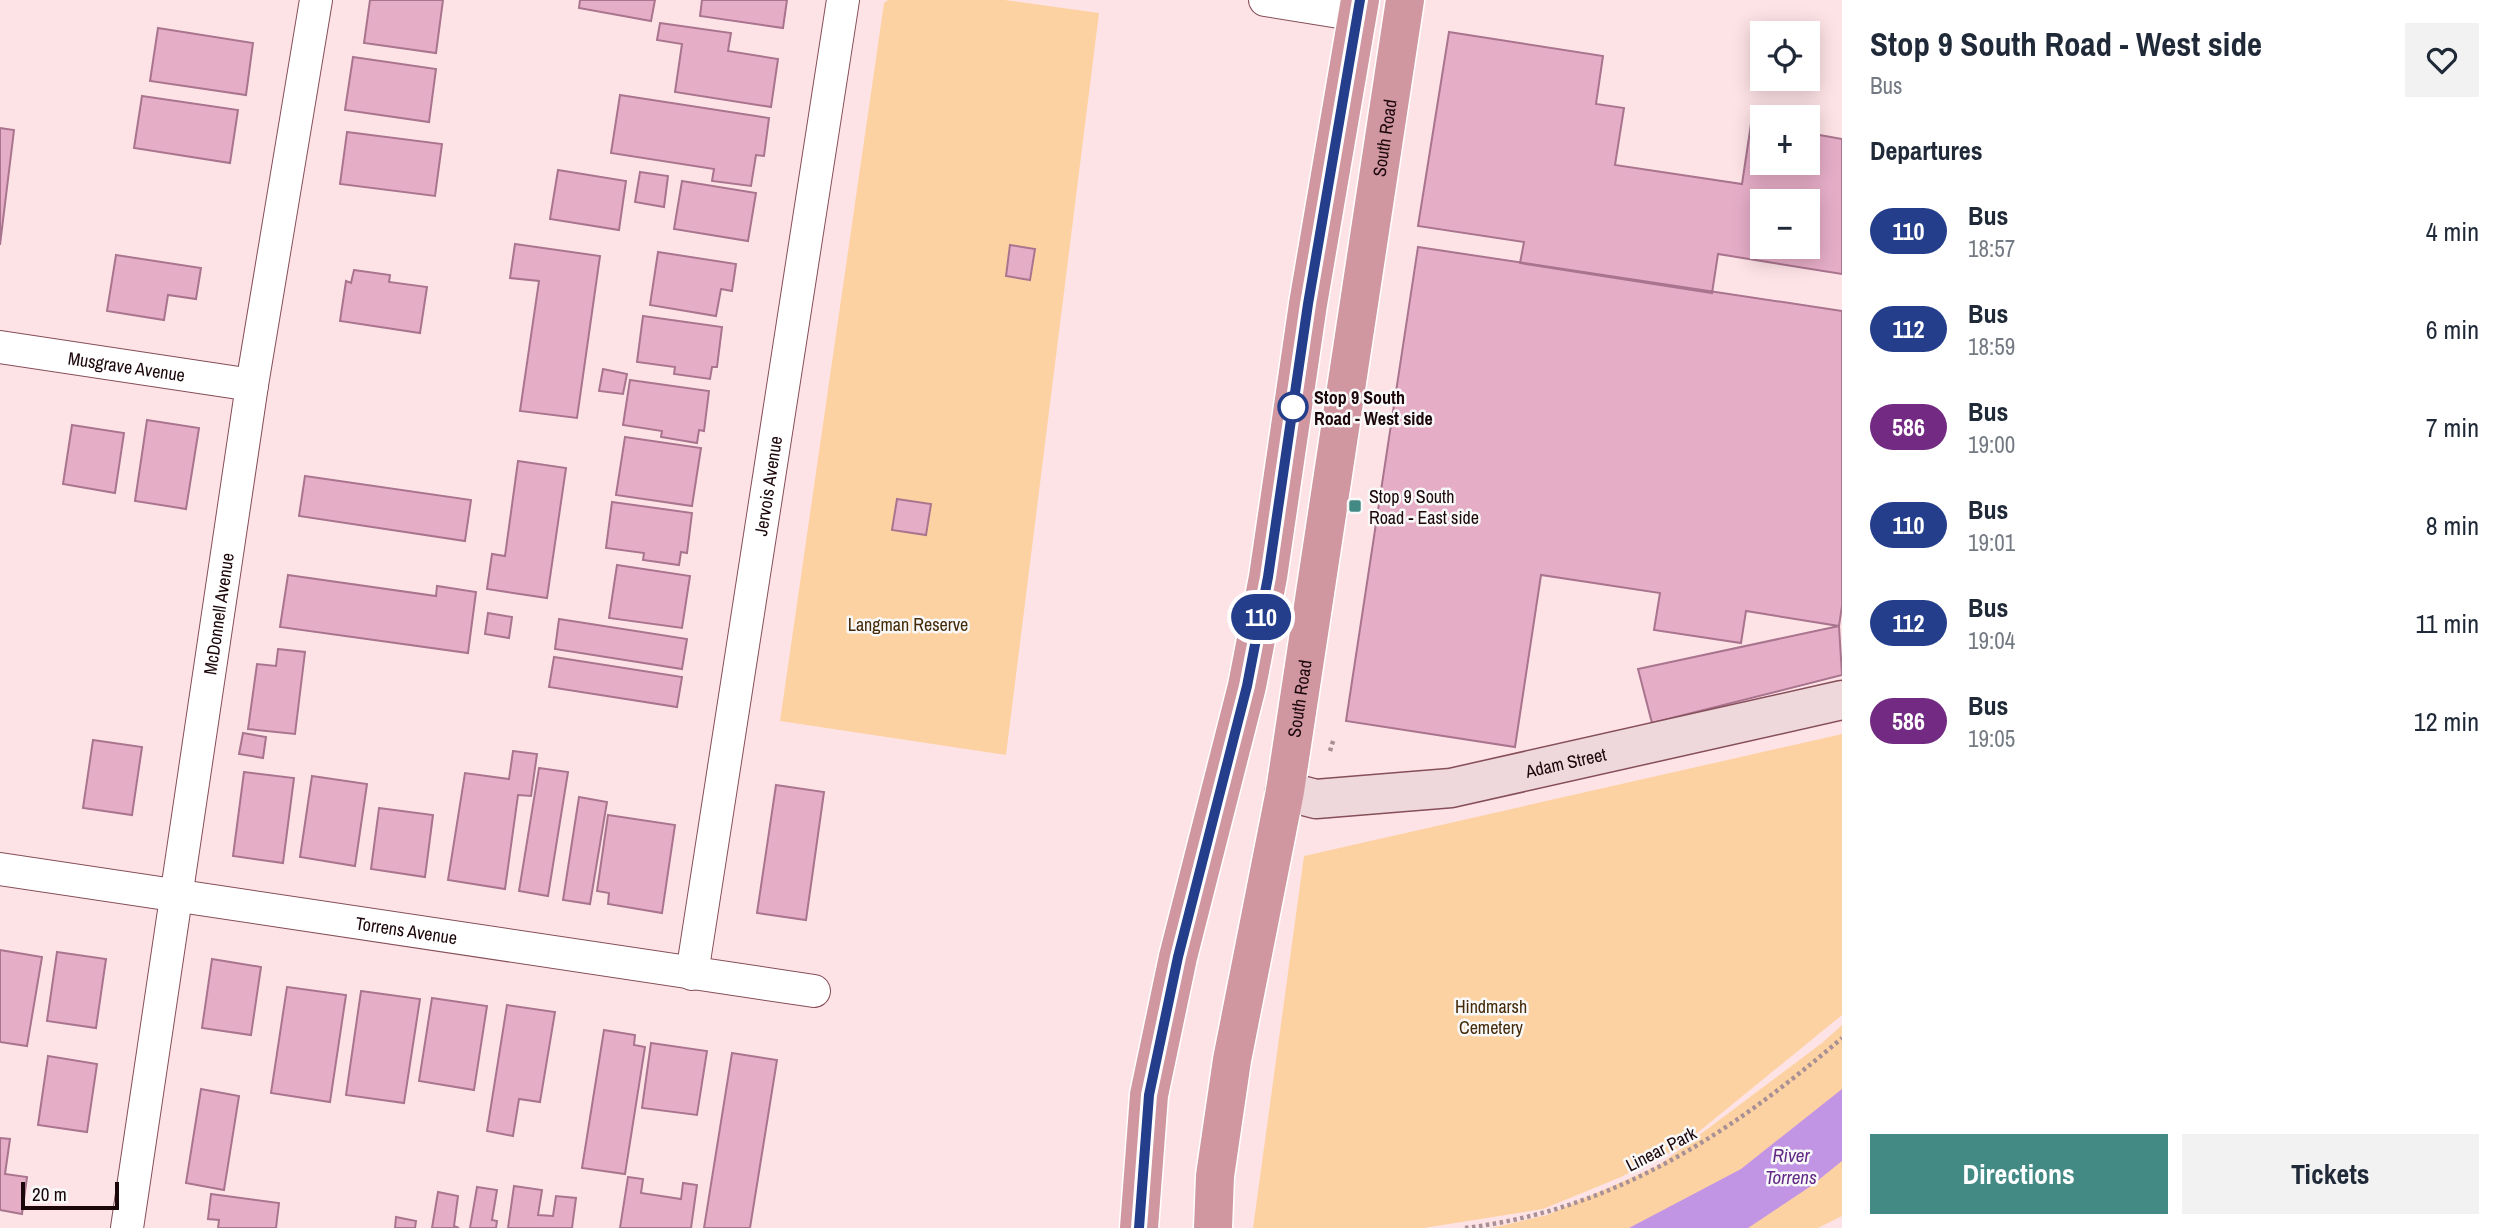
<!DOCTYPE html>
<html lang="en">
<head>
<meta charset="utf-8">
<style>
  body { margin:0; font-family:"Archivo Narrow",sans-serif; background:#f2f2f3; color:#1f2937; height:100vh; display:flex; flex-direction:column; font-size:26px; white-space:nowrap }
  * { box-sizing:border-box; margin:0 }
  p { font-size:23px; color:#747a83 }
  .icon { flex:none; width:38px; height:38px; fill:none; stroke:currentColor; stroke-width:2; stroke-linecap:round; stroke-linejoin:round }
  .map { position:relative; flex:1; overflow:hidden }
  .panel { display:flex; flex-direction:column; background:#fff; width:665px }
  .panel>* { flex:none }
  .badge { padding:0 14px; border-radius:23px; font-size:24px; line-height:46px }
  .buttons { position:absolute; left:1750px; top:21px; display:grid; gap:14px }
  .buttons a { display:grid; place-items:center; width:70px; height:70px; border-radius:0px; background:#fff; box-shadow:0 4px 18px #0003; font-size:35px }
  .scale { position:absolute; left:21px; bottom:18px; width:98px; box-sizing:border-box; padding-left:7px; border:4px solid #1b060a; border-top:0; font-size:19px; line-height:24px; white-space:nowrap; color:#1b060a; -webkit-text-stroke:5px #f8f8f8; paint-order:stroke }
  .map>.badge { position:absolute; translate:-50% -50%; box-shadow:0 0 0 4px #fff }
  h2 { padding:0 28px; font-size:26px; line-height:63px }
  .round { display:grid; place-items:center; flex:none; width:74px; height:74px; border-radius:0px; background:#f2f2f3 }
  .overview { display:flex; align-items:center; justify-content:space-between; height:119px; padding:0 28px }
  h1 { font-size:33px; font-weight:700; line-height:52px }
  .action { display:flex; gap:14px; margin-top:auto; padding:14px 28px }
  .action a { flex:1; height:80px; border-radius:0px; background:#438a85; color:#fff; font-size:28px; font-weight:700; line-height:80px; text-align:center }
  .action a+a { background:#f2f2f3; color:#1f2937 }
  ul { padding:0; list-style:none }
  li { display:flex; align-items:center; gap:21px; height:98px; padding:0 28px }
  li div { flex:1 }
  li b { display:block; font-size:26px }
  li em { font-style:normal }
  li .badge { min-width:77px; font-weight:700; text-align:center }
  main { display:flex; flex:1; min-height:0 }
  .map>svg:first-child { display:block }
</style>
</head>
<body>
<main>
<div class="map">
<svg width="1842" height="1228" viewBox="0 0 1842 1228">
  <rect width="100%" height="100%" fill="#fee3e6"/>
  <path fill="#fdd2a3" d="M888,0H1005L1099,13L1006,755L780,721L884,3Z
    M1842,734V1015L1680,1147L1621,1177L1543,1209L1424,1228H1253L1304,856Z
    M1842,1025V1216L1818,1228H1491L1547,1215L1658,1166L1822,1043Z"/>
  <path fill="#c195e4" d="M1842,1089V1161L1811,1186L1748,1228H1629L1741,1169Z"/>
  <path fill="#e6adc7" stroke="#a9748e" stroke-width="2" fill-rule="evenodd" d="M370,0H443L436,53L364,43Z
    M580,0H655L651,21L579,8Z
    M702,0H787L783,28L700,16Z
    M660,23L731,33L728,51L778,59L771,107L675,92L682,44L657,40Z
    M158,28L253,43L246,95L150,81Z
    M1449,32L1603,56L1596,104L1624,108L1615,165L1742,184L1751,124L1762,126V163H1808V133L1842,139V274L1718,254L1712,293L1520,263L1524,242L1418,226ZM1762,201H1808V247H1762Z
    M353,57L436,69L429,122L345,110Z
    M620,95L769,118L764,156L756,155L751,186L712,181L714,169L611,153Z
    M142,96L238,110L230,163L134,148Z
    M0,128L14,130L0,245Z
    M347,132L442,144L435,196L340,184Z
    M558,170L626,181L619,230L550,219Z
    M640,172L668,176L664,207L635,202Z
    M682,181L756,193L748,241L674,229Z
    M515,244L600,256L577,418L520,411L539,281L510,278Z
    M1010,245L1035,249L1030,280L1006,276Z
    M1418,247L1842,311V606L1839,626L1746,611L1741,643L1654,630L1660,593L1541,575L1515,747L1346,721Z
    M658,252L736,264L732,291L721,289L716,316L650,305Z
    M116,255L201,268L196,299L168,295L164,320L107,311Z
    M354,270L390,275L389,282L427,287L420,333L340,321L346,281L351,283Z
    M643,316L722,327L717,367H712L710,379L674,374L675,367L637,362Z
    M603,369L627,374L623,394L599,391Z
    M630,380L709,391L704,431L699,430L697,443L661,437L662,431L623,425Z
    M147,420L199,428L186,509L135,501Z
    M72,425L124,433L115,493L63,484Z
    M625,437L701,448L692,506L616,495Z
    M518,461L566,468L547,598L487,589L492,554L505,556Z
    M305,476L471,500L465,541L299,516Z
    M897,499L931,504L926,535L892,530Z
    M612,502L692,513L687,553L681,552L679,565L643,560L644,553L606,548Z
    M617,565L690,576L682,628L609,618Z
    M288,575L436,596L437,586L476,592L468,653L280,627Z
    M488,613L512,617L509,638L485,634Z
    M559,619L687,639L682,669L555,649Z
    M1839,626L1842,675L1652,723L1638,669Z
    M278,649L305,652L295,734L248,729L257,664L276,666Z
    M554,657L682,677L677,707L549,687Z
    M243,733L266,737L263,758L239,754Z
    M93,740L142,747L132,815L83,808Z
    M513,751L537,754L531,796L518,795L505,889L448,880L465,773L509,779Z
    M539,768L568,772L548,896L519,891Z
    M244,772L294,778L283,863L233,856Z
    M312,776L367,784L355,866L300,857Z
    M776,785L824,792L806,920L757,913Z
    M579,797L607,802L590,904L563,900Z
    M379,808L433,815L425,877L371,869Z
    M608,815L675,825L662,913L608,904L609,893L597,891Z
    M0,950L42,957L27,1046L0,1042Z
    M57,952L106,959L96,1028L47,1021Z
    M212,959L261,967L251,1035L202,1028Z
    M287,987L346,995L330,1102L271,1093Z
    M361,991L420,999L404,1103L346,1095Z
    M432,998L487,1006L474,1090L419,1081Z
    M507,1005L555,1012L540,1102L519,1099L513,1136L487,1131Z
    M604,1030L635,1035L634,1045L645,1047L625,1174L582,1168Z
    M651,1043L707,1051L697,1115L642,1108Z
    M732,1053L777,1060L750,1228H704Z
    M48,1056L97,1064L87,1132L38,1125Z
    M201,1089L239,1096L224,1190L186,1183Z
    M0,1138L10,1139L5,1174L27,1177L22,1214L0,1210Z
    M628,1177L643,1179L641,1193L681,1199L683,1183L697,1185L691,1228H620Z
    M514,1186L542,1190L538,1215L553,1216L556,1196L576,1198L572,1228H508Z
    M477,1187L497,1190L492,1220L497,1221L496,1228H470Z
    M438,1192L458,1196L454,1226L459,1228H432Z
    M211,1194L279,1203L276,1228H218L219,1220L208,1219Z
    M396,1217L416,1221L415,1228H395Z"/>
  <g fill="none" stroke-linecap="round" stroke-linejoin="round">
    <defs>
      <g id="minor">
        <path d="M1265,0L1358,15"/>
        <path id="s1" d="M0,347L252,385"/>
        <path id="s2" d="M0,869L814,991"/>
        <path id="s3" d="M692,974L843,0"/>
        <path id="s4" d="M127,1228L252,385L316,0"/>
      </g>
      <g id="secondary">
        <path id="s5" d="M1285,791L1316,799L1451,788L1842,700"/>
      </g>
      <g id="trunk">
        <path d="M1139,1228L1149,1095L1178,957L1247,686L1268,577L1308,304L1360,0"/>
        <path id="s6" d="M1213,1228L1215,1176L1232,1060L1285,791L1405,0"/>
      </g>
    </defs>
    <use href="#minor" stroke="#854e58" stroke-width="34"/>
    <use href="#secondary" stroke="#854e58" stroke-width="41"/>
    <use href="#trunk" stroke="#fff" stroke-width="41"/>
    <path stroke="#a99094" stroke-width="4.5" stroke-dasharray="3.5 3.5" stroke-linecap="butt" d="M1330,751L1334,738
      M1465,1228C1614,1210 1730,1134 1842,1038"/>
    <use href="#minor" stroke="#fff" stroke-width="32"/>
    <use href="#secondary" stroke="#eed8dc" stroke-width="38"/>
    <use href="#trunk" stroke="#d097a0" stroke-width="38"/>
  </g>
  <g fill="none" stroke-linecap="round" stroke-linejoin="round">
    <defs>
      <path id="line" d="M1139,1228L1149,1095L1178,957L1247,686L1268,577L1308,304L1360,0"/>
    </defs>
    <use href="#line" stroke="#fff" stroke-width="16"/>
    <use href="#line" stroke="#243e8c" stroke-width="10"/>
  </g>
  <circle fill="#fff" stroke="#243e8c" stroke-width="3.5" cx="1293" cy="407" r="14"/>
  <rect fill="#438a85" stroke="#f8f8f8" stroke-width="2.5" x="1348" y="499" width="14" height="14" rx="3.5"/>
  <g text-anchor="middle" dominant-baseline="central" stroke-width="5" stroke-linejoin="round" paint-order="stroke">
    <g font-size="18" fill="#1b060a" stroke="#f8f8f8">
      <text stroke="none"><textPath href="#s6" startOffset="1104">South Road</textPath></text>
      <text stroke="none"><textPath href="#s1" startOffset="128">Musgrave Avenue</textPath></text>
      <text stroke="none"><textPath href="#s3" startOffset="494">Jervois Avenue</textPath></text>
      <text stroke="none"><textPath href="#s4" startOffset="621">McDonnell Avenue</textPath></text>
      <text stroke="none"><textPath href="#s6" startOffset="537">South Road</textPath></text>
      <text stroke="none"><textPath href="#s5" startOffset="285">Adam Street</textPath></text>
      <text stroke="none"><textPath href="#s2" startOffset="411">Torrens Avenue</textPath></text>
      <text transform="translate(1661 1149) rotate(-27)">Linear Park</text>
    </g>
    <g font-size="18" font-weight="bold" fill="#1b060a" stroke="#f8f8f8" text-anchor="start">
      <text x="1314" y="397">Stop 9 South<tspan x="1314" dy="21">Road - West side</tspan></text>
    </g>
    <g font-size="18" fill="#1b060a" stroke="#f8f8f8" text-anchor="start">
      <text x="1369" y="496">Stop 9 South<tspan x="1369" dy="21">Road - East side</tspan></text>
    </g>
    <g font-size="18" fill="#442a08" stroke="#f8f8f8">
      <text x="908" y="624">Langman Reserve</text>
      <text x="1491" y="1006">Hindmarsh<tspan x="1491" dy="21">Cemetery</tspan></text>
    </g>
    <g font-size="19" font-style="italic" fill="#622a86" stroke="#f8f8f8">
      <text x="1791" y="1155">River<tspan x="1791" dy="22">Torrens</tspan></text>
    </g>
  </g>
</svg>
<div class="buttons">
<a><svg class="icon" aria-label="locate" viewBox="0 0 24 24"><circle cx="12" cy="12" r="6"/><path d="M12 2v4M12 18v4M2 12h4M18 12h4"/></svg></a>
<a>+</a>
<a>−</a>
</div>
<div class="scale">20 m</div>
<b class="badge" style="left:1261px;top:617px;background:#243e8c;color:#fff">110</b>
</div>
<section class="panel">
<div class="overview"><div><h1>Stop 9 South Road - West side</h1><p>Bus</p></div><a class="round"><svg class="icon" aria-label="heart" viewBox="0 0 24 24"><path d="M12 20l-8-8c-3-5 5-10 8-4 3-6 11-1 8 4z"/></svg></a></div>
<h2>Departures</h2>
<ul>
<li><span class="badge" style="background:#243e8c;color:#fff">110</span><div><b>Bus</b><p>18:57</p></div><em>4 min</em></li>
<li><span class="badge" style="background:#243e8c;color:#fff">112</span><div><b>Bus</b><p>18:59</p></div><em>6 min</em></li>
<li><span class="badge" style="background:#732a82;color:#fff">586</span><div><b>Bus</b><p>19:00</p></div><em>7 min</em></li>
<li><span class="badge" style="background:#243e8c;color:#fff">110</span><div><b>Bus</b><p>19:01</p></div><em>8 min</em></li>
<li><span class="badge" style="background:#243e8c;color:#fff">112</span><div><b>Bus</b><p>19:04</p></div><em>11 min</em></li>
<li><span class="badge" style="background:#732a82;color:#fff">586</span><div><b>Bus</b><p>19:05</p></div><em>12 min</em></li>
</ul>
<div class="action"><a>Directions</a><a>Tickets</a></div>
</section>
</main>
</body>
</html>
